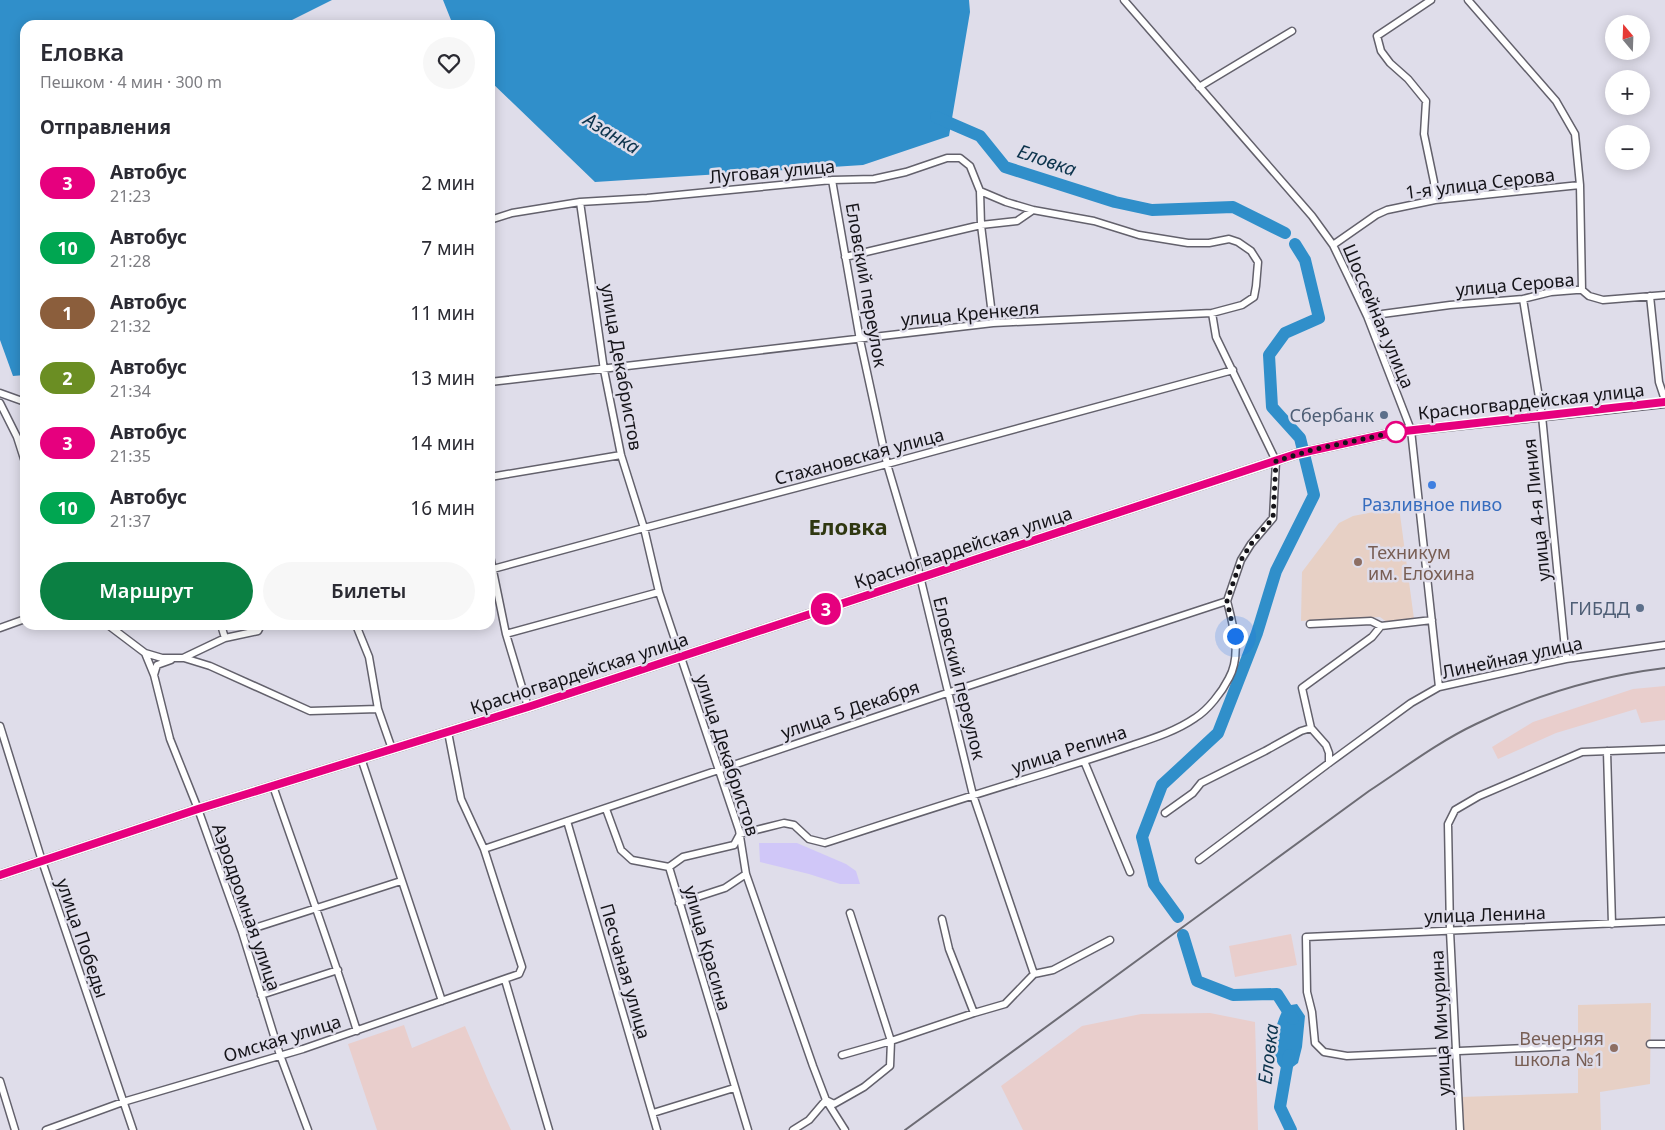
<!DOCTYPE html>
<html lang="ru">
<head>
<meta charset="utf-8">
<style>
  body { margin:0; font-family:"Noto Sans",sans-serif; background:#f7f7f7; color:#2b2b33; height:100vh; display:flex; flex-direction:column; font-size:19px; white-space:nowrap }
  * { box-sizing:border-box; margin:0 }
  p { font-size:16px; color:#7c7c81 }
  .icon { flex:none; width:28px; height:28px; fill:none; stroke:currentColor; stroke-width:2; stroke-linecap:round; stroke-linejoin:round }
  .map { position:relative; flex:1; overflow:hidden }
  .sheet { position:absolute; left:20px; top:20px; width:475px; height:610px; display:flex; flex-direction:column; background:#fff; border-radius:15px; box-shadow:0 2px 12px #0003 }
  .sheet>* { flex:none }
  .badge { padding:0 10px; border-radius:16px; font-size:18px; line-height:32px }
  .needle { width:32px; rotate:341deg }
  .tools { position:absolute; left:1605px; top:15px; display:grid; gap:10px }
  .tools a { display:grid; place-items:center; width:45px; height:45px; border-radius:50%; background:#fff; box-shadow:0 2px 12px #0003; font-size:25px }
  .you { position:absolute; width:25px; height:25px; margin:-12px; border:4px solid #fff; border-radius:50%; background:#1a73e8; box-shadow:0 0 0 8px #1a73e833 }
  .map>.badge { position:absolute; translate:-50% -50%; box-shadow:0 0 0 2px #fff }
  h2 { padding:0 20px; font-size:19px; line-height:45px }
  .round { display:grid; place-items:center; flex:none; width:52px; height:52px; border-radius:26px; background:#f7f7f7 }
  .headline { display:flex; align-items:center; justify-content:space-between; height:85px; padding:0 20px }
  h1 { font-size:24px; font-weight:600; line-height:38px }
  .primary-button { display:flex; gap:10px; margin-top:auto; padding:10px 20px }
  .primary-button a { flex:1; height:58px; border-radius:30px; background:#0b8043; color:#fff; font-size:20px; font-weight:600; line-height:58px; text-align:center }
  .primary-button a+a { background:#f7f7f7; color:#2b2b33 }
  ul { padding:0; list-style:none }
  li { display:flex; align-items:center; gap:15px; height:65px; padding:0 20px }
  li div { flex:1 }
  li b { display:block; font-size:19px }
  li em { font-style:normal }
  li .badge { min-width:55px; font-weight:700; text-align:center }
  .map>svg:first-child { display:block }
</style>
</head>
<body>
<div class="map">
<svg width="1665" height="1130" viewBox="0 0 1665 1130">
  <rect width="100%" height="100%" fill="#dfddea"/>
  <path fill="#e9cecc" d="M1665,686V720L1641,723L1636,709L1556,733L1498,759L1492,747L1533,722L1633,689Z
    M1291,934L1297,965L1235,977L1229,946Z
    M1210,1013L1255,1022L1258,1130H1023L1001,1086L1082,1026L1141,1014Z
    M404,1025L412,1048L465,1026L490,1085L511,1130H377L348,1044Z"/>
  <path fill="#e7d0c5" d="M1399,507L1414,619L1388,623L1380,617L1301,621L1302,572L1339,523L1353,516Z
    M1651,1003L1650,1084L1600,1092L1601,1130H1464L1461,1097L1578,1093V1005Z"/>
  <path fill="#d0c7f8" d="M759,843H797L846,864L856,871L860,884H840L809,874L760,862Z"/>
  <path fill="#308fca" d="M0,0H332L282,25H25V375L13,376L0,340Z
    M443,0H969L970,12L949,136L863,165L595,182L490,81V25H453Z
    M1297,1004L1305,1016L1302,1047L1298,1063L1286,1072C1284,1070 1280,1067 1278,1064C1269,1048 1276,1021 1285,1006Z"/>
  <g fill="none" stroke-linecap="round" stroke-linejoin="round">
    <path stroke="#308fca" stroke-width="12" d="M936,117L980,136L1005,167L1115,202L1152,210L1233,207L1285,233
      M1178,917L1154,884L1142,837L1162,785L1218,733L1257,633L1276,571L1314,495L1300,438L1272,407L1269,355L1285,333L1319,318L1305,260L1295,244
      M1183,935L1197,981L1233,995L1277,994L1293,1019
      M1289,1055L1280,1107L1291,1130"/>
    <defs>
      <path id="street" d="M1124,0L1312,216L1333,245L1348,276L1367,316L1411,430L1439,687
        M1431,0L1377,36L1381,51L1390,63L1408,79L1426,101L1424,134L1434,182L1435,200
        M1468,0L1556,101L1575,134L1580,185L1582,290
        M1199,87L1292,31
        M832,180L860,340L887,464L919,572L973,795L1034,974
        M980,191L981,225L993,323
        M580,202L604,370L621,455L644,528L659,592L739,830L746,874L813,1066L826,1100L845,1130
        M490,220L512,213L580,202L647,198L832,180L874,179L906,172L947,158H960L970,166L980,191L1006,202L1033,210
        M1333,245L1376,215L1387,210L1435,200L1580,185
        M1650,296L1659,382L1665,400
        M1523,299L1542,416L1566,659
        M1212,313L1216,337L1276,461L1273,518L1251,544L1241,560L1227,601
        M1367,316L1450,305L1523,299L1551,292L1576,290H1582L1589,296L1603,300L1665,295
        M490,382L993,323L1212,313L1242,305L1254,297L1256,286L1258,262L1251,251L1238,242L1229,239L1209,243H1188L1139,235L1094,221L1033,210L1017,221L981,225L845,257
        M0,393L25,402
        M0,403L17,437L25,462
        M490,477L621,455
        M490,556L506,634L528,707
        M493,569L644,528L887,464L1233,370
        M1310,624L1371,621L1381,626L1432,620
        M108,625L145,653L154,675L170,739L198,809L242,932L280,1055L308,1130
        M221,625L225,638
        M356,625L369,657L378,709L392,749
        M0,628L25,619
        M506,634L659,592
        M145,653L162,658H184L210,666L310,711L378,709
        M183,658L225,638L258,631L261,625
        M154,675L157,665L171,660
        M0,726L42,861L133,1130
        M1607,751L1612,924
        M361,758L442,1001
        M1084,761L1130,872
        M1329,763V753L1326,745L1311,728L1302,688L1372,637L1381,626
        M273,786C301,867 331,948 357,1031
        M606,809L621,850L632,860L669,867L748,1130
        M1165,813L1193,793L1201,783L1265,751L1301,731L1311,728
        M567,821L657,1130
        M484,849L947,693L1227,601
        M1199,860L1329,763L1411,703L1439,687L1566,659L1665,645
        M669,867L683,857L734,845L740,834L784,823L794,825L809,839L825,843C899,819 972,795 1046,773C1075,764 1104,755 1133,745C1154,738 1176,731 1195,718C1208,710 1222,692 1229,678C1242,654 1233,625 1227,601
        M679,903L725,888L746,874
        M942,919L949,949L974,1013
        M242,932L401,881
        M505,980L549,1130
        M261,995L338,970
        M1650,1044H1665
        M1572,1046L1347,1056L1324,1052L1315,1043L1312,1012L1307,992L1306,937L1665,921
        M842,1055L891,1041L850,913
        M0,1081L15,1130
        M653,1113L734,1088
        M46,1130L123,1102L303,1049L519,974L522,967L484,849L461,799L448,732
        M793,1130L809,1120L826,1100L834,1104L864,1087L890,1066L891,1041L974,1013L1005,1004L1034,974L1053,970L1110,940
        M1460,1130L1450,931L1448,824L1455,810L1479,796L1582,752L1665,749"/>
      <path id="secondary" d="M0,875L198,809L528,707L1296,454L1396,432L1665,403"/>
    </defs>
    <use href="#street" stroke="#63616c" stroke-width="9"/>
    <use href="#secondary" stroke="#63616c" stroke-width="11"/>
    <use href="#street" stroke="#fff" stroke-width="6"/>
    <use href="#secondary" stroke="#fff" stroke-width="9"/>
    <path stroke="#6d6c74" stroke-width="2" d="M905,1130L1369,791C1404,768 1438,742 1476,724C1535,695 1600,676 1665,668"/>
  </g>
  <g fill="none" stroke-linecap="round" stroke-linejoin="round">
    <defs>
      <path id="line" d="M0,875L198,809L528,707L1296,454L1396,432L1665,402"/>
    </defs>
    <use href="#line" stroke="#fff" stroke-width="11"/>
    <use href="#line" stroke="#e6007e" stroke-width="8"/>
    <path stroke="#151419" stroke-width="5" stroke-dasharray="0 9" d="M1235,636L1227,601L1241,560L1251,544L1273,518L1276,461L1312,450L1396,432"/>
  </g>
  <g fill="#5c6f8a" stroke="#dfddea" stroke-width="2">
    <circle cx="1384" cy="415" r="5"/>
    <circle cx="1640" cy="608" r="5"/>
  </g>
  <circle fill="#fff" stroke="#e6007e" stroke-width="2.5" cx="1396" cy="432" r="10"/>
  <circle fill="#3f7fe0" stroke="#dfddea" stroke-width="2" cx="1432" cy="485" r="5"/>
  <g fill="#8d6e63" stroke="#dfddea" stroke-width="2">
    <circle cx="1358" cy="562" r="5"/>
    <circle cx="1614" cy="1048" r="5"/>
  </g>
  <g text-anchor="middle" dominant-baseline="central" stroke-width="5" stroke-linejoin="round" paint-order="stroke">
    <g font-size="18" fill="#151419" stroke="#dfddea">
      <text transform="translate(772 171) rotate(-5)">Луговая улица</text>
      <text transform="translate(1480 183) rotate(-7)">1-я улица Серова</text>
      <text transform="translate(1515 284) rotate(-5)">улица Серова</text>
      <text transform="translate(867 285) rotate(80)">Еловский переулок</text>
      <text transform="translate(970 313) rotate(-5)">улица Кренкеля</text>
      <text transform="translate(1379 316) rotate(67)">Шоссейная улица</text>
      <text transform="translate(622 367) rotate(80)">улица Декабристов</text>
      <text transform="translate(1531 401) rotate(-6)">Красногвардейская улица</text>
      <text transform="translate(859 456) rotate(-15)">Стахановская улица</text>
      <text transform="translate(1536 510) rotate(-96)">улица 4-я Линия</text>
      <text transform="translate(963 547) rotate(-18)">Красногвардейская улица</text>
      <text transform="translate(1512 657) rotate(-12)">Линейная улица</text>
      <text transform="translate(579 673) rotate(-18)">Красногвардейская улица</text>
      <text transform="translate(960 678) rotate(76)">Еловский переулок</text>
      <text transform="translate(850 709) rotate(-19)">улица 5 Декабря</text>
      <text transform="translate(1069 749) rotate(-18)">улица Репина</text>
      <text transform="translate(728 755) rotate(72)">улица Декабристов</text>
      <text transform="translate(247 907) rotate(71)">Аэродромная улица</text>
      <text transform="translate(1485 914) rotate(-2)">улица Ленина</text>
      <text transform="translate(83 938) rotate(71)">улица Победы</text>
      <text transform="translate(708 948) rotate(74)">улица Красина</text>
      <text transform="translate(626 971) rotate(74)">Песчаная улица</text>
      <text transform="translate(1440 1023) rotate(-93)">улица Мичурина</text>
      <text transform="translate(282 1038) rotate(-17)">Омская улица</text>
    </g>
    <g font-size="18" fill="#4e5e75" stroke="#dfddea" text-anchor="end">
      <text x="1374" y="415">Сбербанк</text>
      <text x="1630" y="608">ГИБДД</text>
    </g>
    <g font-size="18" fill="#366cbe" stroke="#dfddea">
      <text x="1432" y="504">Разливное пиво</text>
    </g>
    <g font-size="18" fill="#785e54" stroke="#dfddea" text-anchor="start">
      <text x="1368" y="552">Техникум<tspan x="1368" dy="21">им. Елохина</tspan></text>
      <text x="1604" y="1038" text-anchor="end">Вечерняя<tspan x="1604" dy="21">школа №1</tspan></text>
    </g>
    <g font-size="19" font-style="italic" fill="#0c334c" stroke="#dfddea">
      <text transform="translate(612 133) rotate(31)">Азанка</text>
      <text transform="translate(1047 160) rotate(19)">Еловка</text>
      <text transform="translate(1268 1054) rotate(-83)">Еловка</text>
    </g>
    <g font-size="22" font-weight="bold" fill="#2f3710" stroke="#dfddea">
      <text x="848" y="526">Еловка</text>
    </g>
  </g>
</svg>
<div class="tools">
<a><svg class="needle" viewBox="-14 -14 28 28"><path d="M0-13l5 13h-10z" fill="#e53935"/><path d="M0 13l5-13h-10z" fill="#7c7c81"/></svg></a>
<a>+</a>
<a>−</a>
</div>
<div class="you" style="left:1235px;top:636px"></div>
<b class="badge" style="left:826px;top:609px;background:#e6007e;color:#fff">3</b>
<section class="sheet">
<div class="headline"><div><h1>Еловка</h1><p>Пешком · 4 мин · 300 m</p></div><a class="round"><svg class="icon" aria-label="heart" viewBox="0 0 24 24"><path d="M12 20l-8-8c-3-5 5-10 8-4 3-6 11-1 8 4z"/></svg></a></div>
<h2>Отправления</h2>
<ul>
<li><span class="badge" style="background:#e6007e;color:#fff">3</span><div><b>Автобус</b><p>21:23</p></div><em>2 мин</em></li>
<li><span class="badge" style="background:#00a651;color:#fff">10</span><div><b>Автобус</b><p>21:28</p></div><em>7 мин</em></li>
<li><span class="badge" style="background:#8b5e3c;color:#fff">1</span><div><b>Автобус</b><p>21:32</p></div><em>11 мин</em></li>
<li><span class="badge" style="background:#6b8e23;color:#fff">2</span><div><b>Автобус</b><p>21:34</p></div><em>13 мин</em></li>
<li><span class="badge" style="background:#e6007e;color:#fff">3</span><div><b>Автобус</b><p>21:35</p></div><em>14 мин</em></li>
<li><span class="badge" style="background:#00a651;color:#fff">10</span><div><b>Автобус</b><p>21:37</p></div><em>16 мин</em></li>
</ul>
<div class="primary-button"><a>Маршрут</a><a>Билеты</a></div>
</section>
</div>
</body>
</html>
